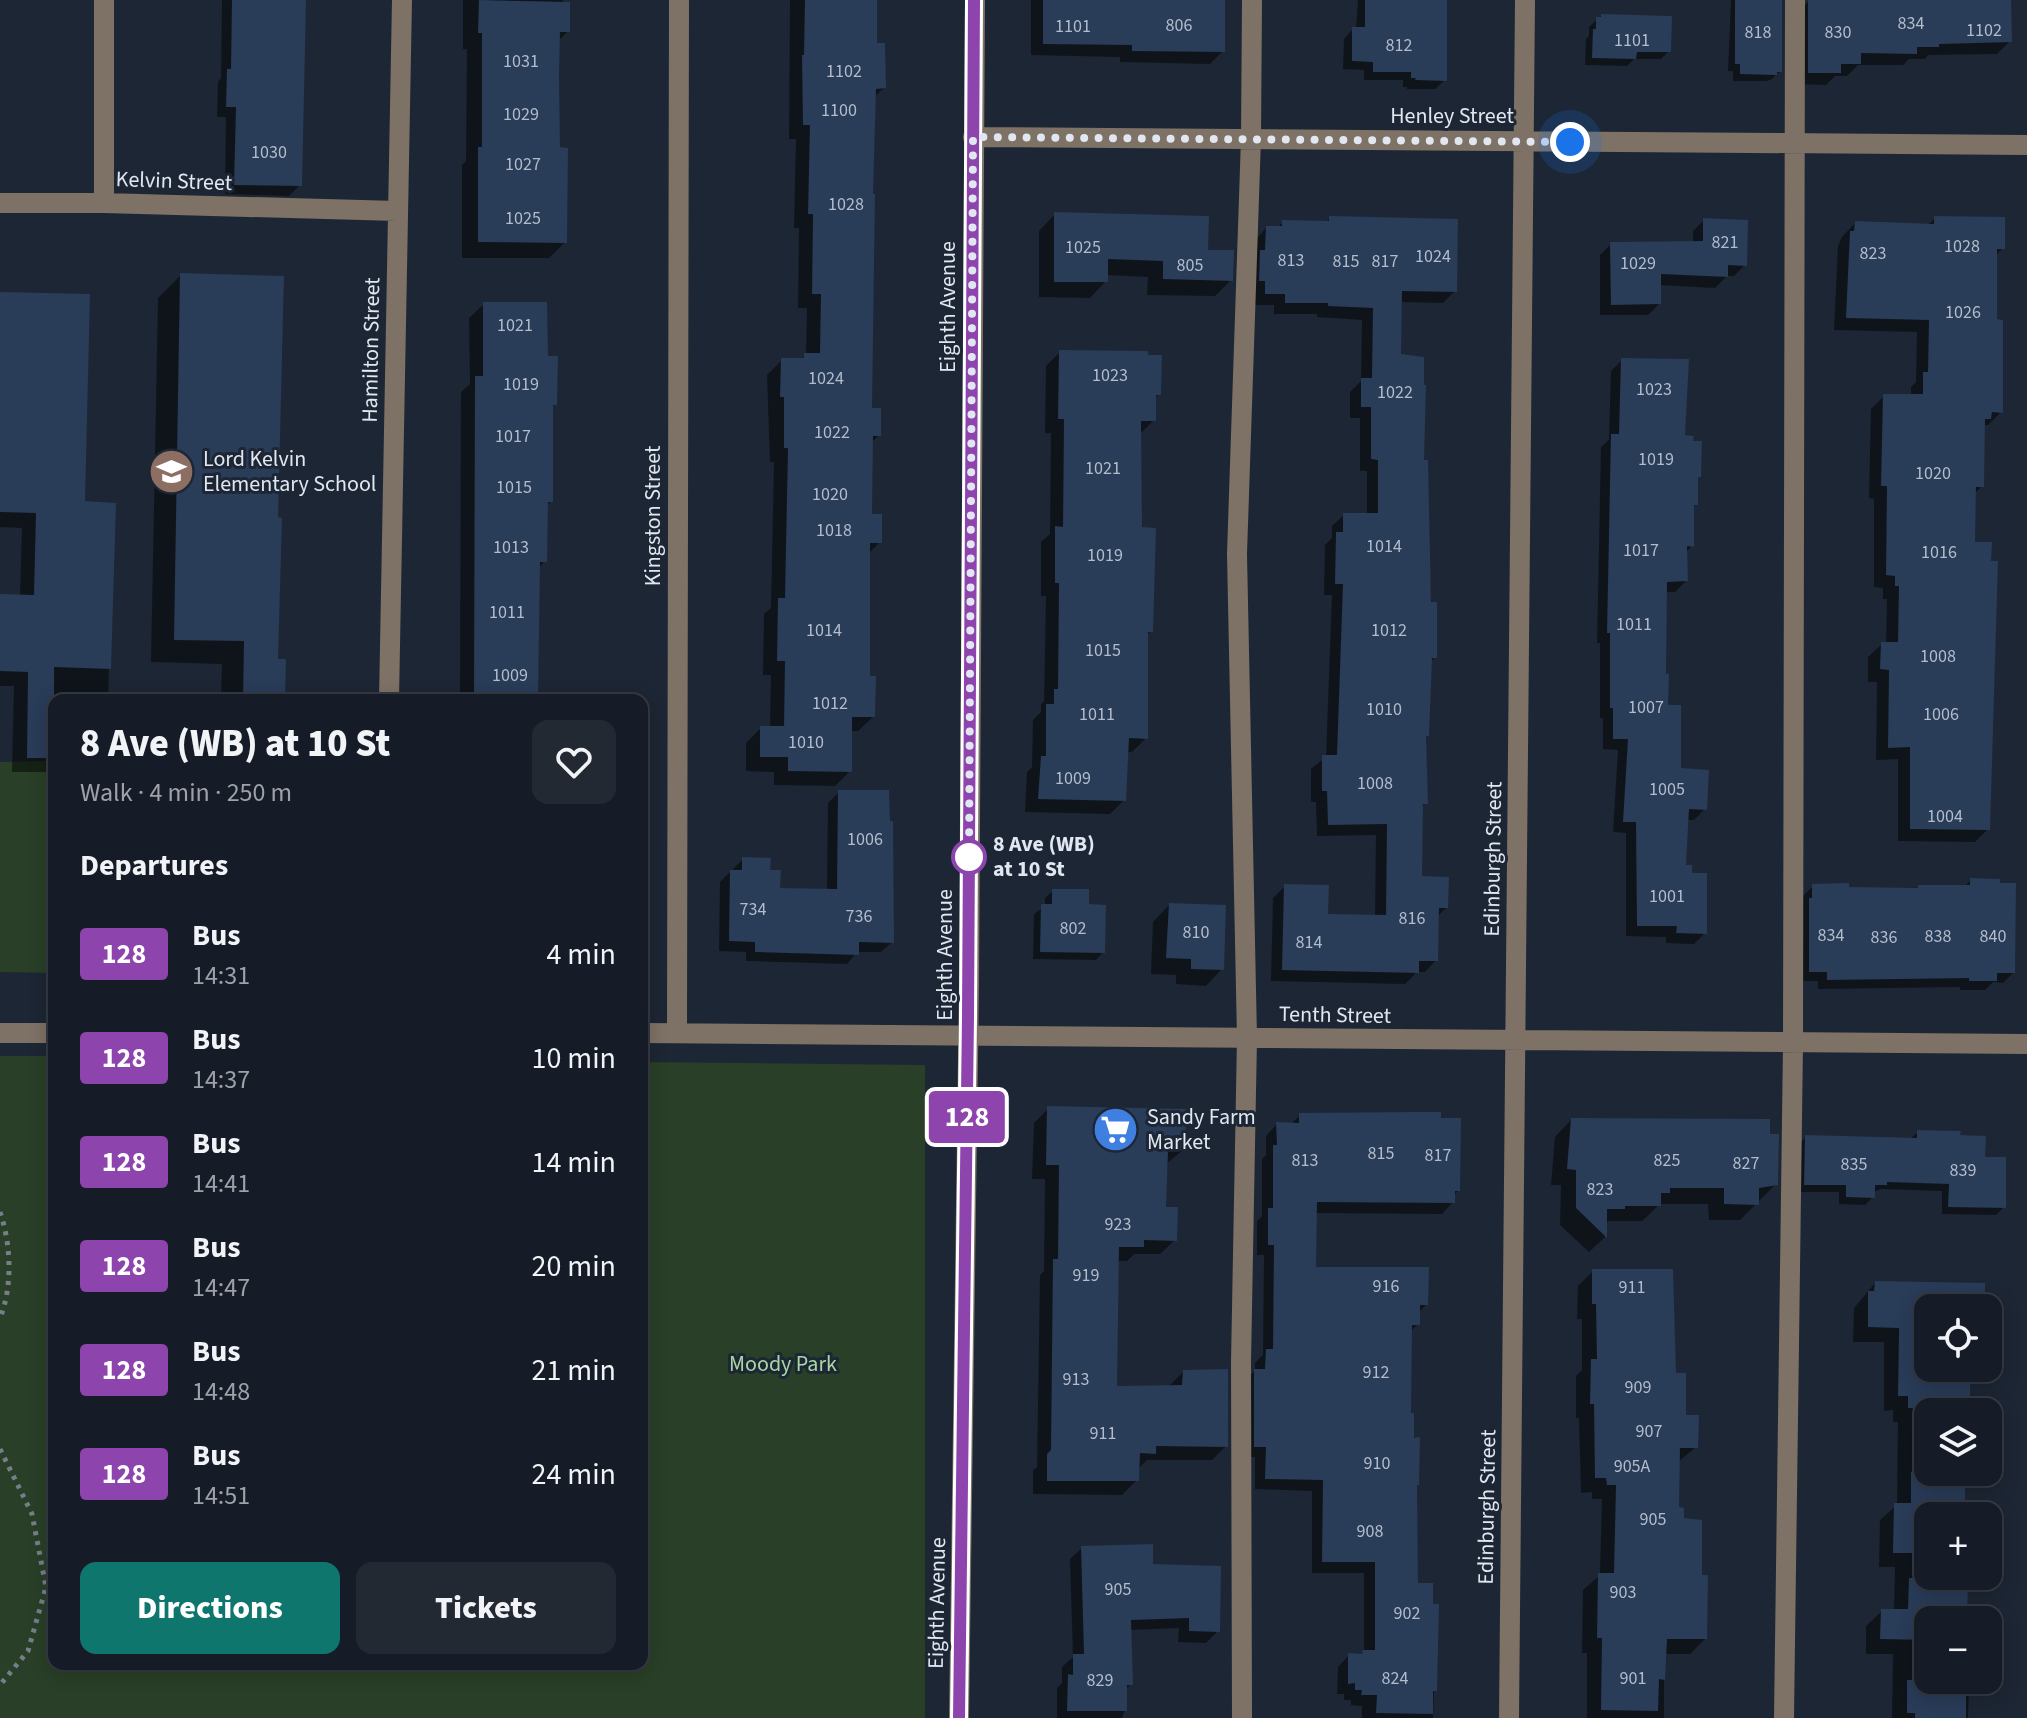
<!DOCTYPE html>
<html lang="en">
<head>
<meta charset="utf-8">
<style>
  body { margin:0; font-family:"Source Sans 3",sans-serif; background:#232933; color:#f1f3f6; height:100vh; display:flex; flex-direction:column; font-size:30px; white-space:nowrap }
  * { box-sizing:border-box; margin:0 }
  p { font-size:26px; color:#9ea1a7 }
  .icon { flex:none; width:44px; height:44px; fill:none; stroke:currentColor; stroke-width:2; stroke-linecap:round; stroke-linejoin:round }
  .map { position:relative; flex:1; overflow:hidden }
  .panel { position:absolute; left:48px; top:694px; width:600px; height:976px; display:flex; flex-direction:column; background:#161c27; border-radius:16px; box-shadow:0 4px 20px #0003,0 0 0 2px #353a44 }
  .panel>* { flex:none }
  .badge { padding:0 16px; border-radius:6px; font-size:28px; line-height:52px }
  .tools { position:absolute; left:1914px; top:1294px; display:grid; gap:16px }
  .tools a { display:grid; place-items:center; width:88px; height:88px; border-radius:16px; background:#161c27; box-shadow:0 4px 20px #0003,0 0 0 2px #353a44; font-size:40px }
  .you { position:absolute; width:40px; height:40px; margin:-20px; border:6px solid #fff; border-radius:50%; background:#1a73e8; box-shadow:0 0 0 12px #1a73e833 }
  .map>.badge { position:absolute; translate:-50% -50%; box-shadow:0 0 0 4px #fff }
  h2 { padding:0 32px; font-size:30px; line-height:72px }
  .round { display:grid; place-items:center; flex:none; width:84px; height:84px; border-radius:16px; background:#232933 }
  .head { display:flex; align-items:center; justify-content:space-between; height:136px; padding:0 32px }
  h1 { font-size:38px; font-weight:800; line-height:60px }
  .button { display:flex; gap:16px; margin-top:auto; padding:16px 32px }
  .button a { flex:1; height:92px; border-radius:16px; background:#0f766e; color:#fff; font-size:32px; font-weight:800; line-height:92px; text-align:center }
  .button a+a { background:#232933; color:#f1f3f6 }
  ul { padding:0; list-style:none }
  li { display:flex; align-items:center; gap:24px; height:104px; padding:0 32px }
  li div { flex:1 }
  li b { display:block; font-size:30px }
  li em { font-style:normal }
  li .badge { min-width:88px; font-weight:700; text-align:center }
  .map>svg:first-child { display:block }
</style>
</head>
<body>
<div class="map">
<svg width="2027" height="1718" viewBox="0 0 2027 1718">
  <rect width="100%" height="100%" fill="#1d2634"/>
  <path fill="#293f27" d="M54,761V973L0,972V762Z
    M0,1056H54V1664H642V1062L925,1065V1718H0Z"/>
  <path fill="#0007" d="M222,0H304L300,185L289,196L225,194L226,117H217L218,82L221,78Z
    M463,0H563L568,31L558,41V149L565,242L549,258H462V165L466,161L467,49H463Z
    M790,0H876L875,45L884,88L874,97L872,142L870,410L879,435L870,444V516L880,542L868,554V678L873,717L858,731H850V771L835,786L774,785V772L746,771V743L761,728H770L771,675H763L764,614L771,608L774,462H770L767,375L782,360H800L806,355L807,308H798L799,228H794L796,139H789Z
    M1031,0H1223V51L1210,64L1120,62V57L1031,55Z
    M1358,0H1445V80L1435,89H1407V87H1403V80H1364V70L1343,69L1344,39L1353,29H1356Z
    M1731,0H1780V71L1772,79L1767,81H1733V71H1728Z
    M2011,0L2010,41L1997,54L1928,55L1925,59H1909L1903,65H1858L1847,76H1835L1826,85L1796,84V14L1809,1Z
    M1601,16L1669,51L1661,59H1634L1627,66L1585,65L1586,39L1589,36V27Z
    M1055,214L1206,253L1231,280L1215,296L1147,295L1148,277L1106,275V281L1090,298L1039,297V231Z
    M1330,218L1455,291L1443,303L1400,302L1399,356L1422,462L1435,657L1430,662L1427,736L1424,739L1426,803L1421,807L1420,878L1446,908L1437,917L1436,960L1425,972H1417L1405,984L1271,981L1273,898L1285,886L1326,916L1375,917L1376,835L1317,836L1316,802H1311V769L1326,757L1332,595H1324L1325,545L1332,538V526L1344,515H1367V471H1360V418H1350V392L1361,381L1362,320L1317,317V314H1274V305H1254L1255,240L1266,228H1277L1283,222L1325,223Z
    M1935,218L2003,248L1995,256V321L2001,412L1988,425H1983L1982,486L1973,495V544L1988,829L1975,842L1898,841V759L1876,760L1877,682H1868V657L1882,644H1886L1887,599H1883V588L1874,587V499L1869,498L1871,409L1884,396H1911V387L1916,382L1917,332L1834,330L1838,246L1842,237L1855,223L1927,226Z
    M1704,220L1745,265L1734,276H1727L1715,288L1659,285V304L1648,315H1600V255L1611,244L1693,243V231Z
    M181,275L276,661L283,700H221L222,664L151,662L158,298Z
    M0,294L83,503L114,504L108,700H54V772H12L14,686H0V596H20L22,528L0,527Z
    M484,304L546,357L555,404L551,408V501L546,506L545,561L538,568L536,700H460L461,392L470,384L469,318Z
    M1060,352L1159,394L1154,399V420L1139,435L1140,529L1151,631L1146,636V738L1132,752H1126L1124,800L1110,814L1025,812L1027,772L1032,767L1033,720L1041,712V705L1044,701L1046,596H1041V542L1050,534L1051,433H1045L1046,366Z
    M1622,360L1683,437L1699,476L1696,480V504L1692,508V546L1685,553L1686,581L1675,592H1665L1664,676L1666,707L1679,770L1705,809L1694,820H1686L1684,867L1690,875L1705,933L1694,944L1666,943V937L1626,936V833L1613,832L1618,750L1603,749V718H1600V643H1597L1601,447L1609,440L1611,371Z
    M839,792L892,942L881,952H857L847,964L746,961V952L719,951L720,882L743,859L768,872L778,890L827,891L828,803Z
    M1971,880L2013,973L2003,983L1993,982L1985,990H1960V987L1818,989V981H1800L1803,896L1813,886L1847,889L1964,887Z
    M1053,891L1087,906L1103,952L1096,960L1033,959L1034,914L1045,906V898Z
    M1169,905L1222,969L1206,986L1176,984V975L1151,974L1153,922Z
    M1048,1109L1183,1150L1166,1164L1164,1209L1175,1240L1160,1254H1134L1127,1261H1117L1115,1388L1169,1386L1183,1372L1226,1446L1212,1460H1147L1139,1468L1137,1480L1122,1495L1033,1494V1470L1037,1467L1040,1275L1044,1271L1045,1179H1032L1034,1123Z
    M1300,1115L1458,1191L1453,1196V1202L1442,1214L1315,1213L1314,1269L1426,1305L1418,1313V1324L1410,1332L1409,1415L1417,1484L1416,1585L1431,1606H1437L1433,1718H1362V1706L1351,1705V1700H1344V1694H1337L1338,1667L1349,1655L1360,1656L1364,1651V1573H1312V1491L1255,1489V1457H1244L1243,1382L1255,1371V1363L1263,1355L1264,1255H1257V1221L1262,1216V1159L1266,1155V1136L1277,1124H1291Z
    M1571,1120L1776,1184L1740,1220H1709L1708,1204H1660L1642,1221H1609L1605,1225V1237L1589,1252L1560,1225L1561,1185H1551L1555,1137Z
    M1918,1132L1958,1137L1983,1159L2004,1207L1996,1215L1942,1214V1191L1881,1189L1873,1192V1197L1865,1205L1839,1204V1192H1797L1798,1145L1806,1137L1910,1139Z
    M1593,1271L1674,1375L1684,1417L1696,1447L1678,1462L1677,1509L1700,1577L1705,1639L1690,1654H1664V1718H1587V1653H1582L1583,1590L1600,1575L1602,1499H1592V1492L1581,1493L1579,1418H1576V1376L1582,1370V1319H1577L1578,1286Z
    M1875,1283L1963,1308H1928V1368H1968V1412H1928V1472H1967L1963,1484V1516H1928V1576H1962L1965,1620H1928V1680H1964V1686H1969L1968,1718H1892L1893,1654H1866V1626L1882,1611H1894L1895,1567H1879L1880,1520L1897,1505L1898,1422H1893V1410L1884,1411V1342H1853L1854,1308Z
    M1082,1548L1151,1566L1218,1631L1206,1643L1178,1642L1179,1628L1130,1630L1131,1684L1125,1690V1710L1122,1718H1057V1688L1062,1683V1667L1073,1657L1070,1559Z"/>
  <path fill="#293c58" d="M232,0H306L302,186L234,185L236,107H226L227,69H231Z
    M479,0L570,2V32H560L559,76L560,147L568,148L567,243L478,242V147H482V33H478Z
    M805,0H877V43H885L886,88L876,89L873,194H875L872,408H881V436H873L872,514H882V543H870V676H876L875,717H852V772L788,771V757H760V726H784L785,661H777L778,598H785L788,448H784V397H780L781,358H804V353H820L821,294H812L813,214H808L810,125H803L802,55H804Z
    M1043,0H1225V52L1132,51V45L1043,44Z
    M1365,0H1447V81L1415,80L1416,78H1411V72H1373V62L1352,61V27H1365Z
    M1735,0H1782V72H1777V75L1740,74V64H1735Z
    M1808,0H2011L2012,42L1939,44V47H1917V54L1861,53V64H1841V73H1808Z
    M1601,14L1672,16L1671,52H1637L1636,59L1592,58L1593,29H1596V17H1601Z
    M1054,212L1209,216L1208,250H1234L1233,281L1163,279V261L1108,259V282H1054Z
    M1329,216L1458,219L1457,292L1402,291L1401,354L1424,357V385H1426L1424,460H1428L1431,602H1437V658H1432L1429,736H1426L1428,804H1423L1422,876L1449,877L1448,908H1439L1438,961H1419V973L1282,970L1284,884L1329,885L1328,914L1386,915L1387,824L1328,825L1327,791H1322V755H1337L1343,584H1335L1336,532H1343V513H1378V460L1371,459V407H1361V378H1372L1373,308L1328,306V303H1285V294H1265V281H1259L1260,250H1265L1266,226H1282V220L1329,221Z
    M1934,216L2005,217V249H1997V319L2003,320V413L1992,412L1991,419H1985L1984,487H1976L1975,542H1992L1991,561H1998L1990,830L1910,829V747L1888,748L1889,670L1880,669L1881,642H1898L1899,586H1895V576L1886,575L1887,486H1881L1883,394H1923V372H1928L1929,320L1846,318L1850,231H1854L1855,221L1934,224Z
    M1703,218L1748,220L1747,266L1728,265V277L1661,274V304L1611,305L1610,242L1703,241Z
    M180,273L284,276L278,517L282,518L278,659H286L285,700H243L244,641L174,640Z
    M0,292L90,294L85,501L116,503L111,669L54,667V758H27L28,672L0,671V594L34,595L36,513L0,512Z
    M483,302H547L548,356H558L557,405H553V502H548L547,562H540L538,700H474L475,376H483Z
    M1059,350L1148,351V355H1162L1161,395H1156V421H1141L1142,527L1156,528L1153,632H1148V739L1129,738L1126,801L1038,799L1041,756H1046V704H1054V689H1058L1059,583H1055V526L1063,527L1064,419H1058Z
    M1621,358L1689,359L1685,435L1694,436L1693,441H1702L1701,477H1698V505H1694V547L1687,546L1688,581L1667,582L1666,674H1669L1668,705H1681V768L1709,770L1707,810L1689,809L1686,865H1692V873H1707V934L1676,933L1677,926H1637L1636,822H1623L1628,739H1613V708H1610V633H1607L1611,434H1619Z
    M838,790H889L890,821H893L894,943L859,942V955L755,952V942L729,941L730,870H742V857L771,858L770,870H781L780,888L837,889Z
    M1970,878L2000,879V883H2016L2015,973H1997V981H1969V978L1827,980V972H1809V898H1812V884L1849,883V887L1918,888V885H1970Z
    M1052,889H1089V904L1106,905L1105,953L1040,952L1041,904H1052Z
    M1169,903L1226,905L1224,970L1191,969V959L1166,958Z
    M1047,1106L1186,1109L1185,1151H1168L1166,1207H1178L1177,1241L1144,1240V1247H1119L1117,1386L1182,1385L1183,1370L1228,1369V1447L1156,1446V1454L1140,1453L1139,1481H1047V1454L1051,1450L1053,1259H1058L1059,1165H1046Z
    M1414,1112H1441V1118H1461L1460,1191H1455V1203L1317,1202L1316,1267H1429L1428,1305H1420V1325H1412L1411,1413H1414V1438L1420,1437L1419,1485H1417L1418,1583H1433V1604H1439L1437,1691H1433V1714L1376,1713L1377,1695H1361L1362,1690H1355V1683L1348,1684V1653L1362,1654L1363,1650H1375V1562H1322L1323,1480L1265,1479L1266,1447H1254V1369H1265L1266,1349H1273L1274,1245H1268V1208H1273V1145H1277L1276,1122L1299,1123V1113Z
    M1571,1118L1770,1119V1134H1779L1778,1185L1759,1188V1205L1724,1204V1188H1670V1193H1661V1206H1625V1209H1607V1238L1576,1208V1170L1567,1169Z
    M1917,1130L1961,1131L1960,1135L1986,1136L1985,1157H2006V1208L1948,1207L1949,1184L1887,1182V1185H1875V1198L1846,1197V1185H1804L1805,1135L1917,1138Z
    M1592,1269H1673L1676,1373H1686V1415H1699L1698,1448H1680L1679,1507L1684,1508V1518L1702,1520V1575H1708L1707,1639H1667L1665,1680L1659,1679L1658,1711L1601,1710L1602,1638H1597L1598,1573H1614L1616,1485H1607L1606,1478H1595L1594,1404H1590L1591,1359H1597L1596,1304H1592Z
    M1875,1281L1985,1283V1308H1928V1368H1970V1408H1908V1396H1898L1899,1328L1868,1327V1291H1874Z
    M1911,1472H1965V1516H1928V1553H1893L1894,1503H1911Z
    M1153,1544V1564L1221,1566L1220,1632L1189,1631V1618L1131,1620L1133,1685H1127V1711H1067L1068,1674L1073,1675V1654H1084L1081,1546Z
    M1909,1578H1968L1967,1620H1928V1640L1880,1639L1881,1609H1908Z
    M1907,1680H1966V1718H1915V1713H1907Z"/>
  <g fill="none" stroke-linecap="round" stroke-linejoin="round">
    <path stroke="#767e8a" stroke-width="5" stroke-dasharray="4 6" stroke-linecap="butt" d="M0,1212C11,1244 13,1286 0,1318
      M0,1449L32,1514L46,1587L28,1651L0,1685"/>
    <path stroke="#7e7165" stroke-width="20" d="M973,137L2027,145
      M0,203H104L397,211
      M104,203V0
      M389,700L402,0
      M677,1032L679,0
      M0,1033H54
      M642,1033L2027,1044
      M959,1718L969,985L975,0
      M1242,1718L1241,1362L1247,1038L1237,554L1251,138L1252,0
      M1509,1718L1525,0
      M1784,1718L1793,1044L1795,0"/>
  </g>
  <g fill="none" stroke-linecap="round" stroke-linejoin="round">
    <defs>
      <path id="line" d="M959,1718L968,1017L974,0"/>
    </defs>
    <use href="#line" stroke="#fff" stroke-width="18"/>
    <use href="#line" stroke="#8e44ad" stroke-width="12"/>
    <path stroke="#e1e7f1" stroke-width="8" stroke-dasharray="0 14.4" d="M969,857V859L973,137L1570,142"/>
  </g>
  <defs>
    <symbol id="school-disc" viewBox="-11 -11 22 22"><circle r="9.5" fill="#8d6e63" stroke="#1d2634"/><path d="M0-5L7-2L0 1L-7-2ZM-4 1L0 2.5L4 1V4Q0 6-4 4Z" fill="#fff"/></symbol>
    <symbol id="supermarket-disc" viewBox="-11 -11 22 22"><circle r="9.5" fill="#3f7fe0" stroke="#1d2634"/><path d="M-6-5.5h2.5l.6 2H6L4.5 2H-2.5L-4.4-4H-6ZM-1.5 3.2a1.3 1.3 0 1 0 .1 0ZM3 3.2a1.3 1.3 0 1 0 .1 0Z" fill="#fff"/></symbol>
  </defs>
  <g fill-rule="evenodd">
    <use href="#school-disc" x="146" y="446" width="51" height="51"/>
    <use href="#supermarket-disc" x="1090" y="1104" width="51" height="51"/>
  </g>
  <circle fill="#fff" stroke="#8e44ad" stroke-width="4" cx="969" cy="857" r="16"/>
  <g text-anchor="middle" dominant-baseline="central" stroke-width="6" stroke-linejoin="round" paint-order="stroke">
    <g font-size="18" fill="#b3bccb">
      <text x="1911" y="23">834</text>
      <text x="1179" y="25">806</text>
      <text x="1073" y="26">1101</text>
      <text x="1984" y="30">1102</text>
      <text x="1758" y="32">818</text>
      <text x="1838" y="32">830</text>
      <text x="1632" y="40">1101</text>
      <text x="1399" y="45">812</text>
      <text x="521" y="61">1031</text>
      <text x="844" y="71">1102</text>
      <text x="839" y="110">1100</text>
      <text x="521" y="114">1029</text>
      <text x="269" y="152">1030</text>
      <text x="523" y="164">1027</text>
      <text x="846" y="204">1028</text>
      <text x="523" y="218">1025</text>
      <text x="1725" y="242">821</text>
      <text x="1962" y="246">1028</text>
      <text x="1083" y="247">1025</text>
      <text x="1873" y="253">823</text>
      <text x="1433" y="256">1024</text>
      <text x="1291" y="260">813</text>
      <text x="1346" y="261">815</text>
      <text x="1385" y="261">817</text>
      <text x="1638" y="263">1029</text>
      <text x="1190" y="265">805</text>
      <text x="1963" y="312">1026</text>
      <text x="515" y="325">1021</text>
      <text x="1110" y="375">1023</text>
      <text x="826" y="378">1024</text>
      <text x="521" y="384">1019</text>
      <text x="1654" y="389">1023</text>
      <text x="1395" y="392">1022</text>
      <text x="832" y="432">1022</text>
      <text x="513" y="436">1017</text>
      <text x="1656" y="459">1019</text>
      <text x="1103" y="468">1021</text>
      <text x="1933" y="473">1020</text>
      <text x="514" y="487">1015</text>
      <text x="830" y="494">1020</text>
      <text x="834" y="530">1018</text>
      <text x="1384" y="546">1014</text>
      <text x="511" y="547">1013</text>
      <text x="1641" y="550">1017</text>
      <text x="1939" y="552">1016</text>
      <text x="1105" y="555">1019</text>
      <text x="507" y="612">1011</text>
      <text x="1634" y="624">1011</text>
      <text x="824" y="630">1014</text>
      <text x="1389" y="630">1012</text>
      <text x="1103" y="650">1015</text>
      <text x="1938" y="656">1008</text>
      <text x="510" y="675">1009</text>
      <text x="830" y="703">1012</text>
      <text x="1646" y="707">1007</text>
      <text x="1384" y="709">1010</text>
      <text x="1097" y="714">1011</text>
      <text x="1941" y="714">1006</text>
      <text x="806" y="742">1010</text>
      <text x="1073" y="778">1009</text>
      <text x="1375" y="783">1008</text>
      <text x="1667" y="789">1005</text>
      <text x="1945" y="816">1004</text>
      <text x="865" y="839">1006</text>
      <text x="1667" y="896">1001</text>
      <text x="753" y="909">734</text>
      <text x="859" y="916">736</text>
      <text x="1412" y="918">816</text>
      <text x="1073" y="928">802</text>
      <text x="1196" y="932">810</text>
      <text x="1831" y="935">834</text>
      <text x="1938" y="936">838</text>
      <text x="1993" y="936">840</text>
      <text x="1884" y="937">836</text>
      <text x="1309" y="942">814</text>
      <text x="1381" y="1153">815</text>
      <text x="1438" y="1155">817</text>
      <text x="1305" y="1160">813</text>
      <text x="1667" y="1160">825</text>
      <text x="1746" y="1163">827</text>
      <text x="1854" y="1164">835</text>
      <text x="1963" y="1170">839</text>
      <text x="1600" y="1189">823</text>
      <text x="1118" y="1224">923</text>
      <text x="1086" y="1275">919</text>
      <text x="1386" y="1286">916</text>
      <text x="1632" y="1287">911</text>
      <text x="1376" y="1372">912</text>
      <text x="1076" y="1379">913</text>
      <text x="1638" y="1387">909</text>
      <text x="1649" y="1431">907</text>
      <text x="1103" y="1433">911</text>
      <text x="1377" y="1463">910</text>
      <text x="1632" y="1466">905A</text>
      <text x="1653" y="1519">905</text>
      <text x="1370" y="1531">908</text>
      <text x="1118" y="1589">905</text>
      <text x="1623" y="1592">903</text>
      <text x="1407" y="1613">902</text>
      <text x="1395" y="1678">824</text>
      <text x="1633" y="1678">901</text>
      <text x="1100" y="1680">829</text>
    </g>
    <g font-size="22" fill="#e1e7f1" stroke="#1d2634">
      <text x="1452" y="116">Henley Street</text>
      <text transform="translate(174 181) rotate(2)">Kelvin Street</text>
      <text transform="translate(948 307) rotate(-90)">Eighth Avenue</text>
      <text transform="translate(371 350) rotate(-89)">Hamilton Street</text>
      <text transform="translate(653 516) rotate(-90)">Kingston Street</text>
      <text transform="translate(1493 859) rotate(-89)">Edinburgh Street</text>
      <text transform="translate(945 955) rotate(-90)">Eighth Avenue</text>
      <text transform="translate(1335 1015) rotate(1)">Tenth Street</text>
      <text transform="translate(1487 1507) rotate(-89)">Edinburgh Street</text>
      <text transform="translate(937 1603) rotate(-89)">Eighth Avenue</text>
    </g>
    <g font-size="22" fill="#e1e7f1" stroke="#1d2634" text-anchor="start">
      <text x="203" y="459">Lord Kelvin<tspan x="203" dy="25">Elementary School</tspan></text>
      <text x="1147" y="1117">Sandy Farm<tspan x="1147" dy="25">Market</tspan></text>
    </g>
    <g font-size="22" font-weight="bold" fill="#e1e7f1" stroke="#1d2634" text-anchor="start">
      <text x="993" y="844">8 Ave (WB)<tspan x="993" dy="25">at 10 St</tspan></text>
    </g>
    <g font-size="22" fill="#a9d7a4" stroke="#1d2634">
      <text x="783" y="1364">Moody Park</text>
    </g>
  </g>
</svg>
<div class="tools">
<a><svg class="icon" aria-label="locate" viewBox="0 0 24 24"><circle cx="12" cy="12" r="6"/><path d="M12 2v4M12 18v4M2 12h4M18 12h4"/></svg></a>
<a><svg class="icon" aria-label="layers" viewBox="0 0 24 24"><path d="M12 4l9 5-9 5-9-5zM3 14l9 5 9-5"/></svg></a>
<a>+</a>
<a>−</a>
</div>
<div class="you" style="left:1570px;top:142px"></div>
<b class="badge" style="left:967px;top:1117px;background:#8e44ad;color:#fff">128</b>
<section class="panel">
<div class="head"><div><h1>8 Ave (WB) at 10 St</h1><p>Walk · 4 min · 250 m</p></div><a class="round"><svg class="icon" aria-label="heart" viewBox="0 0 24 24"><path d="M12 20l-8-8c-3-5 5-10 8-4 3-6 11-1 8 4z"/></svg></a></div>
<h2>Departures</h2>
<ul>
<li><span class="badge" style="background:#8e44ad;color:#fff">128</span><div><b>Bus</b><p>14:31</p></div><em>4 min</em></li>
<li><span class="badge" style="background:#8e44ad;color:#fff">128</span><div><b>Bus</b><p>14:37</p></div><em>10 min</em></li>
<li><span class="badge" style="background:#8e44ad;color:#fff">128</span><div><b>Bus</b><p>14:41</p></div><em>14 min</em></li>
<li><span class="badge" style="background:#8e44ad;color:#fff">128</span><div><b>Bus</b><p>14:47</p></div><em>20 min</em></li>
<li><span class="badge" style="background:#8e44ad;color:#fff">128</span><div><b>Bus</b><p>14:48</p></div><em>21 min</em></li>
<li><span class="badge" style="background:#8e44ad;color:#fff">128</span><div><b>Bus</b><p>14:51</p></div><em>24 min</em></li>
</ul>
<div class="button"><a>Directions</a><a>Tickets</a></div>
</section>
</div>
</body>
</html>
